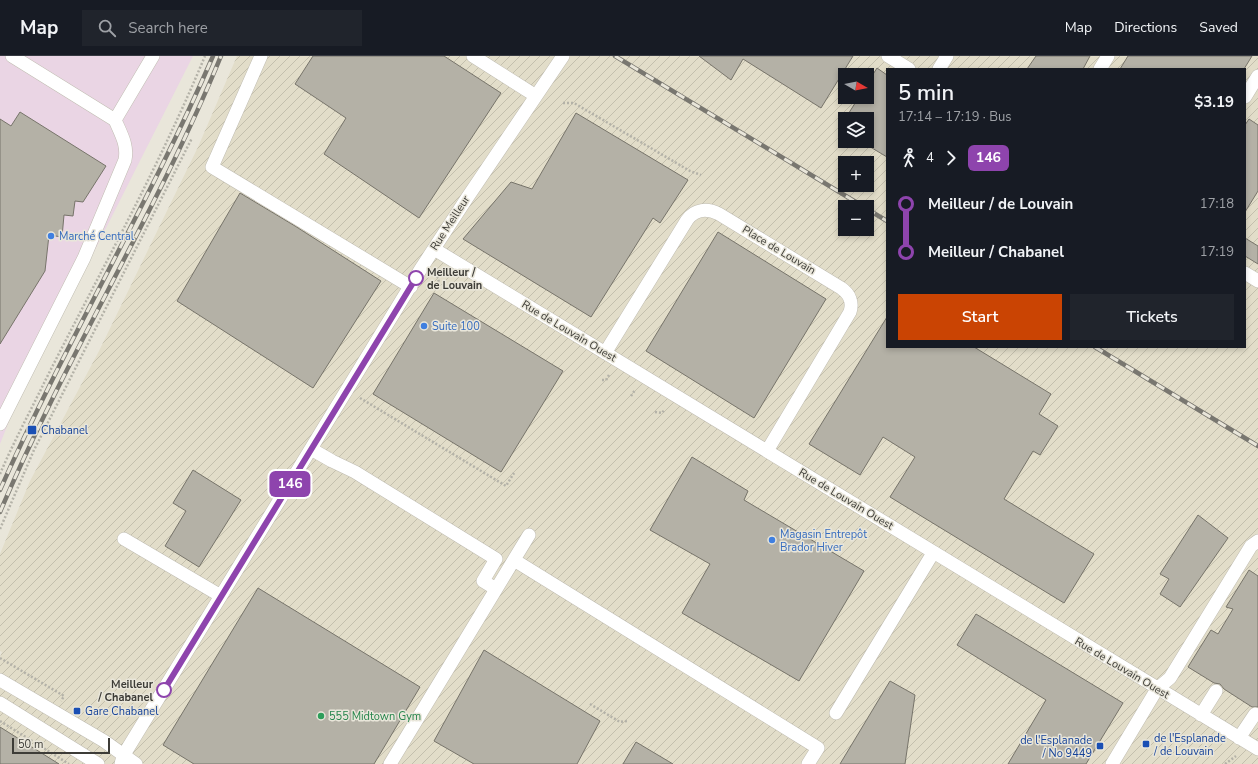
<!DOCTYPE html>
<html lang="en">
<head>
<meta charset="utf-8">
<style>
  body { margin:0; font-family:"Nunito Sans",sans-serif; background:#20242c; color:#f1f3f6; height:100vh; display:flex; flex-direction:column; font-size:15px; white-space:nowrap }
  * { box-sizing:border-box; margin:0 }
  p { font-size:13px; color:#9ea1a6 }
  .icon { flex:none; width:22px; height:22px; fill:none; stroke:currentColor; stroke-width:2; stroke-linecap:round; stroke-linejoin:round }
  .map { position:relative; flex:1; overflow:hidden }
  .details { position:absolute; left:886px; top:12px; width:360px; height:280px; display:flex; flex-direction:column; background:#171b24; border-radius:0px; box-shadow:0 2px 6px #0003 }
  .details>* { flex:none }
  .badge { padding:0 8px; border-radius:6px; font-size:14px; line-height:26px }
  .needle { width:26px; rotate:99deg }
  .fabs { position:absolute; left:838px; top:12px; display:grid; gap:8px }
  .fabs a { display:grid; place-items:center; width:36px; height:36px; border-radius:0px; background:#171b24; box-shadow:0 2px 6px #0003; font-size:20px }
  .scale { position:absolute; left:12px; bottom:10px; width:98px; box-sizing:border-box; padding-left:4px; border:2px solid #3d3c37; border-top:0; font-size:11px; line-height:14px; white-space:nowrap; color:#3d3c37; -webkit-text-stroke:3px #e9e6da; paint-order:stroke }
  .map>.badge { position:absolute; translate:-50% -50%; box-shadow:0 0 0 2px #fff }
  .legs { display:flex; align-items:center; gap:6px; height:44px; padding:0 12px; font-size:13px }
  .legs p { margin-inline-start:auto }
  .headline { display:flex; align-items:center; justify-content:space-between; height:68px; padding:0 12px }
  h1 { font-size:22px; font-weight:600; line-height:30px }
  .action { display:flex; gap:8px; margin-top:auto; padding:8px 12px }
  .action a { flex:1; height:46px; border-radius:0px; background:#ca4403; color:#fff; font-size:16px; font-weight:600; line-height:46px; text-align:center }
  .action a+a { background:#20242c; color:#f1f3f6 }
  ul { padding:0 12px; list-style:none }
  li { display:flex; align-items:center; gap:14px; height:48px; font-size:15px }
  li i { display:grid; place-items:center; width:6px; height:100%; margin:0 5px; background:currentColor }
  li i::after { content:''; width:10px; height:10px; margin:-5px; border:3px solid; border-radius:50%; background:#171b24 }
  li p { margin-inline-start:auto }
  li:first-child i { background:linear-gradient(#0000 50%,currentColor 0) }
  li:last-child i { background:linear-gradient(currentColor 50%,#0000 0) }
  header { display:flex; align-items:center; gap:24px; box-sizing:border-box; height:56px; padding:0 20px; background:#171b24; border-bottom:1px solid #363941 }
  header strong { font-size:19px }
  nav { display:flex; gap:22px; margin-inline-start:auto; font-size:14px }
  .search { width:280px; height:36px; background:#20242c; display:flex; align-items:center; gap:10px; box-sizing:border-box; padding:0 14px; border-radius:0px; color:#9ea1a6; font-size:15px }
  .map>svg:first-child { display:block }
</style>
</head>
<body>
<header>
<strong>Map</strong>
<div class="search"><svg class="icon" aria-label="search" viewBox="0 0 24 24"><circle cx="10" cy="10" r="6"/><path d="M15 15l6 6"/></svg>Search here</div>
<nav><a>Map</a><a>Directions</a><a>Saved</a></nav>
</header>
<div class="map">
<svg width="1258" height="708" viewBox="0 0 1258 708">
  <defs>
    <pattern id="industrial-furrows" width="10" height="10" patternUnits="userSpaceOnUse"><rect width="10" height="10" fill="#e2ddc9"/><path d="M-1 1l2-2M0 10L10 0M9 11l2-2" fill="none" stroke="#c3bfad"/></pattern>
  </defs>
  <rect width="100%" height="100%" fill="#e9e6da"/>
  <path fill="#ead5e4" d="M0,0H193L11,360L0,388Z"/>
  <path fill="url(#industrial-furrows)" fill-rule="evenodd" d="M237,0H1258V708H0V601L2,596L0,595V498L30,425L99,295L198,91ZM887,13H1245V291H887ZM845,19H867V41H845ZM845,63H867V85H845ZM845,107H867V129H845ZM845,151H867V173H845Z"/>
  <path fill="#b4b1a6" stroke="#77746a" d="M313,0H444L501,37L419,162L324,98L346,62L295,28Z
    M699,0H853L821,52L743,3L731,24Z
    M1036,0H1090L1083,13H1027Z
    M1128,0H1252L1244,13H1120Z
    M877,12L887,19V101L867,89V63H845L859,41H867V28Z
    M20,56L106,110L83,146L75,145L73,160L64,159L62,181L49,179L45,215L0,288V63L11,70Z
    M576,57L688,124L660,167L653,162L591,261L463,183L511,126L532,133Z
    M1249,63L1258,69V135L1245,156V69Z
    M240,137L295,170L381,225L313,332L177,245Z
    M718,176L826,243L754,362L646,295Z
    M1245,182L1258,190V208L1245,200Z
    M434,237L563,315L501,416L373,338Z
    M887,261V291H974L1051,338L1039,358L1058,370L1040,399L1033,395L1004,443L1094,498L1064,547L890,441L915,401L883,381L860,419L809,388Z
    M692,401L748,435L744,444L864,515L799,625L682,557L710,508L650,474Z
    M193,414L241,444L199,511L165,490L186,455L173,447Z
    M1198,459L1228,482L1180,551L1160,538L1169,523L1160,518Z
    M1249,514L1258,520V651H1252L1224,633L1220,628L1214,627L1188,611L1211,574L1218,578L1233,553L1226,551Z
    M258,532L420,631L374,708H194L163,689Z
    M976,558L1123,647L1086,708H1008L1046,644L957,589Z
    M484,594L600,665L577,708H474L434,685Z
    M890,625L915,639L905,708H840Z
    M0,671L59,708H0Z
    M636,686L673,708H623Z"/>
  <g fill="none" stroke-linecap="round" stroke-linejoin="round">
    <defs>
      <path id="minor" d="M12,0L115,64L153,0
        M261,0L212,111L411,231
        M473,0L536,40
        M888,0L909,13
        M939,13L947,0
        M1100,13L1108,0
        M1245,41L1258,20
        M434,193L1258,693
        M1245,217L1258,225
        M605,297L687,164C695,153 707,152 719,158L841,232C850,238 853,247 850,256L767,395
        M0,368L84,202L125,104C128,89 121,78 115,64
        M311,393L332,405L355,416L496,503L483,525L496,533
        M124,483L221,540
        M514,504L818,692L808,708
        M0,624L104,685L136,708
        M0,647L98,708
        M836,657L933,497
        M1201,659L1216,635
        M1239,682L1255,658
        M121,708L123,700L131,687L422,211L467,142L563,0
        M390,708L529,479
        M1112,708L1157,633L1170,622L1251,490L1258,485"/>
    </defs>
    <use href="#minor" stroke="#c0bdb2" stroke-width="14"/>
    <path stroke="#b4b2a8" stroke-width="2.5" stroke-dasharray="2 2" stroke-linecap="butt" d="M563,47H574L690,115L701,119
      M437,220L439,226
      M602,324H606L609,319
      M631,340L635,334
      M360,342L506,430L514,417
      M655,356L662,357L665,353
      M0,418C14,385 31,354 46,323C100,216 159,111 205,0
      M0,473L34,394L192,82
      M0,602L64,640L61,645
      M590,648L620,666L627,665
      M0,665L69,708
      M1225,708L1236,700"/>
    <use href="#minor" stroke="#fff" stroke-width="13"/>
    <defs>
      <path id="rail" d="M615,0L864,151
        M867,153L887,165
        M1095,291L1258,390
        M0,434C65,287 149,148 213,0
        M0,456C66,300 157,156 221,0"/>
    </defs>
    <use href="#rail" stroke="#797770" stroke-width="4.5"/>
    <use href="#rail" stroke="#e9e6da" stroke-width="3" stroke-dasharray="9" stroke-linecap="butt"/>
  </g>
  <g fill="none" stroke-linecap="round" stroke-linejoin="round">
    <defs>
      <path id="line-1" d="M164,634L416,222"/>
    </defs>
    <use href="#line-1" stroke="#fff" stroke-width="9"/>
    <use href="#line-1" stroke="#8e44ad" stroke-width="6"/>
  </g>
  <g fill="#3f7fe0" stroke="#e9e6da" stroke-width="1.5">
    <circle cx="51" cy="180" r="4"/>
    <circle cx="424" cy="270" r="4"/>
    <circle cx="772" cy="484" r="4"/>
  </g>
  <g fill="#fff" stroke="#8e44ad" stroke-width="2">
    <circle cx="416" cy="222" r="7"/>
    <circle cx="164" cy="634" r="7"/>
  </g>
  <g fill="#1a4fb4" stroke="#e9e6da" stroke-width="1.5">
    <rect x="27" y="369" width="10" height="10" rx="2"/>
    <rect x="73" y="651" width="8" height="8" rx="2"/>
    <rect x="1142" y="684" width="8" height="8" rx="2"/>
    <rect x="1096" y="686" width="8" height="8" rx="2"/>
  </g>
  <circle fill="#2e9e5b" stroke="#e9e6da" stroke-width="1.5" cx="321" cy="660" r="4"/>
  <g text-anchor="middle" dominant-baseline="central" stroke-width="3" stroke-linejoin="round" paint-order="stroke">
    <g font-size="11" fill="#3d3c37" stroke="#e9e6da">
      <text transform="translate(450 167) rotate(-57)">Rue Meilleur</text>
      <text transform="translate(779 194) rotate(31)">Place de Louvain</text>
      <text transform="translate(569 275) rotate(31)">Rue de Louvain Ouest</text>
      <text transform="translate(846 443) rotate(31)">Rue de Louvain Ouest</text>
      <text transform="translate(1122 612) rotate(31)">Rue de Louvain Ouest</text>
    </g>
    <g font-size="11" fill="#366cbe" stroke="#e9e6da" text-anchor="start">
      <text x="59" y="180">Marché Central</text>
      <text x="432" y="270">Suite 100</text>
      <text x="780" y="478">Magasin Entrepôt<tspan x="780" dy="13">Brador Hiver</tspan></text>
    </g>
    <g font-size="11" font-weight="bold" fill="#3d3c37" stroke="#e9e6da" text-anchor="start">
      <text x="427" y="216">Meilleur /<tspan x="427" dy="13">de Louvain</tspan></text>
      <text x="153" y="628" text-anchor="end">Meilleur<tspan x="153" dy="13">/ Chabanel</tspan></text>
    </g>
    <g font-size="11" fill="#164399" stroke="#e9e6da" text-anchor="start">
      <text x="41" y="374">Chabanel</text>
      <text x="85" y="655">Gare Chabanel</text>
      <text x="1154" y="682">de l'Esplanade<tspan x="1154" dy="13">/ de Louvain</tspan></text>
      <text x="1092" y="684" text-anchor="end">de l'Esplanade<tspan x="1092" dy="13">/ No 9449</tspan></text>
    </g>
    <g font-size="11" fill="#27864d" stroke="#e9e6da" text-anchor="start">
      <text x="329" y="660">555 Midtown Gym</text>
    </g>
  </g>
</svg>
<div class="fabs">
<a><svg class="needle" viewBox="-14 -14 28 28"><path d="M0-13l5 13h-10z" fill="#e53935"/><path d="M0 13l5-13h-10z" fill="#9ea1a6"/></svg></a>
<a><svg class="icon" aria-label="layers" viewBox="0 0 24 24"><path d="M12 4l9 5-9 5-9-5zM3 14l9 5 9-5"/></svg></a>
<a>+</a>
<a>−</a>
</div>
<div class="scale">50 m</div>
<b class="badge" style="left:290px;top:428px;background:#8e44ad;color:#fff">146</b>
<section class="details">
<div class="headline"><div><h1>5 min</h1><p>17:14 – 17:19 · Bus</p></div><b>$3.19</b></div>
<div class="legs"><svg class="icon" aria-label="walk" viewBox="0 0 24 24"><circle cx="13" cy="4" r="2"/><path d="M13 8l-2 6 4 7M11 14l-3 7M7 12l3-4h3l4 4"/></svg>4<svg class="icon" aria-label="forward" viewBox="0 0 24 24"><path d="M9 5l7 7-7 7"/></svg><b class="badge" style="background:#8e44ad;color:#fff">146</b></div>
<ul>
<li><i style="color:#8e44ad"></i><b>Meilleur / de Louvain</b><p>17:18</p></li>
<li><i style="color:#8e44ad"></i><b>Meilleur / Chabanel</b><p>17:19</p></li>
</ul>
<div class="action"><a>Start</a><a>Tickets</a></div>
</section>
</div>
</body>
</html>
